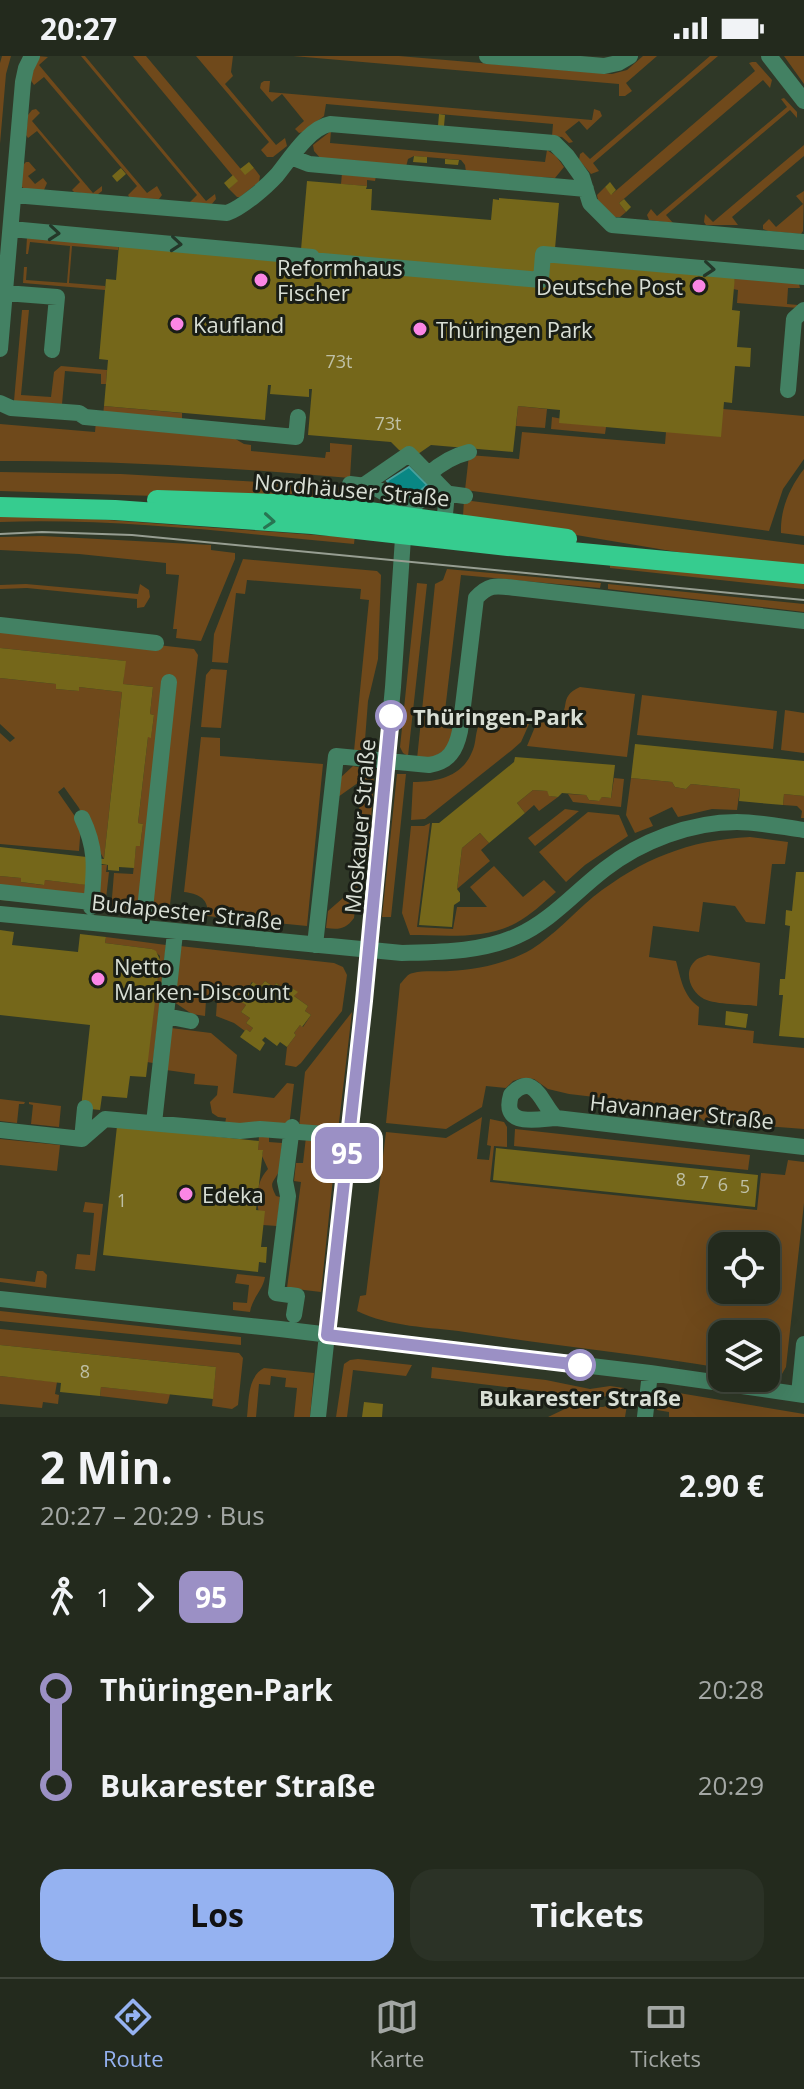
<!DOCTYPE html>
<html lang="de">
<head>
<meta charset="utf-8">
<style>
  body { margin:0; font-family:"Open Sans",sans-serif; background:#2b3226; color:#f1f3f6; height:100vh; display:flex; flex-direction:column; font-size:30px; white-space:nowrap }
  * { box-sizing:border-box; margin:0 }
  p { font-size:26px; color:#a3a7a4 }
  .icon { flex:none; width:44px; height:44px; fill:none; stroke:currentColor; stroke-width:2; stroke-linecap:round; stroke-linejoin:round }
  .map { position:relative; height:1361px; overflow:hidden }
  .drawer { display:flex; flex-direction:column; background:#232a1d; flex:1 }
  .drawer>* { flex:none }
  .badge { padding:0 16px; border-radius:12px; font-size:28px; line-height:52px }
  .fabs { position:absolute; left:708px; top:1176px; display:grid; gap:16px }
  .fabs a { display:grid; place-items:center; width:72px; height:72px; border-radius:16px; background:#232a1d; box-shadow:0 8px 32px #0002,0 0 0 2px #40463b; font-size:40px }
  .map>.badge { position:absolute; translate:-50% -50%; box-shadow:0 0 0 4px #fff }
  .legs { display:flex; align-items:center; gap:12px; height:88px; padding:0 40px; font-size:26px }
  .legs p { margin-inline-start:auto }
  .headline { display:flex; align-items:center; justify-content:space-between; height:136px; padding:0 40px }
  h1 { font-size:44px; font-weight:700; line-height:60px }
  .cta { display:flex; gap:16px; margin-top:auto; padding:16px 40px }
  .cta a { flex:1; height:92px; border-radius:24px; background:#95b2f1; color:#111; font-size:32px; font-weight:700; line-height:92px; text-align:center }
  .cta a+a { background:#2b3226; color:#f1f3f6 }
  ul { padding:0 40px; list-style:none }
  li { display:flex; align-items:center; gap:28px; height:96px; font-size:30px }
  li i { display:grid; place-items:center; width:12px; height:100%; margin:0 10px; background:currentColor }
  li i::after { content:''; width:20px; height:20px; margin:-10px; border:6px solid; border-radius:50%; background:#232a1d }
  li p { margin-inline-start:auto }
  li:first-child i { background:linear-gradient(#0000 50%,currentColor 0) }
  li:last-child i { background:linear-gradient(currentColor 50%,#0000 0) }
  .status { display:flex; justify-content:space-between; align-items:center; height:56px; padding:0 40px; background:#232a1d; direction:ltr }
  .status svg { height:22px; fill:currentColor }
  .tab-bar { display:flex; justify-content:space-around; align-items:center; height:112px; border-top:2px solid #40463b; background:#232a1d; font-size:22px; color:#a3a7a4 }
  .tab-bar a { display:grid; justify-items:center; gap:4px }
  .tab-bar .current { color:#95b2f1 }
  .map>svg:first-child { display:block }
</style>
</head>
<body>
<div class="status"><b>20:27</b><svg viewBox="0 0 49 12"><path d="M0 12V9h3v3zM5 12V6h3v6zM10 12V3h3v9zM15 12V0h3v12zM26 1h20v11H26zM47 4h2v5h-2z"/></svg></div>
<div class="map">
<svg width="804" height="1361" viewBox="0 0 804 1361">
  <rect width="100%" height="100%" fill="#2f3827"/>
  <path fill="#6f491b" fill-rule="evenodd" d="M2,0H11L6,18L0,88V7Z
    M38,0L48,1L39,9L147,137L157,130L162,139L159,143L130,142L128,139L137,130L44,21L34,29L30,23Z
    M81,0H85L206,145L215,138L216,143L211,149L189,147L197,139Z
    M133,0H146L245,118L254,112L260,120L259,126L240,141H237L229,133L237,125Z
    M196,0H233L231,16L233,20L225,28L276,89L285,82L287,90L273,101H267L261,94L269,86Z
    M293,0H399L612,18L627,14L643,0H657L626,27L632,35L625,40H619V28Z
    M710,0H718L593,107L599,115L591,118L579,104L580,98L583,96L590,103Z
    M784,0H804V28Z
    M752,6H756L772,24L770,32L763,24L619,147L626,156L620,161H614L598,144L597,139L605,131L612,138L755,15L749,7Z
    M264,25H270L269,36L592,64L594,53L600,55L602,60L587,74L579,65L565,76L573,86L569,87L562,81L552,80L553,68L326,48L324,60L303,76L299,77L295,73L304,65L282,38L272,46L260,32L261,27Z
    M784,42L797,56V62L790,54L666,159L673,167L649,164L647,159L651,153L657,160L787,51L781,43Z
    M36,53L40,57L32,65L93,137L102,130V135L97,139L74,136L72,134L80,126L37,75L28,82L26,79L28,59L32,54Z
    M331,75L330,87L545,106L547,94L556,100L564,111L555,122L466,116L465,109L461,104L414,100L408,103L406,111L322,104L314,95L313,89Z
    M804,89V100L732,161L738,169H706L704,166L705,158L713,166Z
    M26,106H29L36,114L28,120L35,128L43,122L47,127L44,134H26L22,131V110Z
    M342,117L376,120L375,125L367,124V130L341,128Z
    M804,135L803,175L801,178L768,175L763,173V169L769,163L776,171L803,148L796,140Z
    M27,181L119,188L118,194L72,190L69,227L105,230V234L23,227L24,211H27L26,224L67,227L70,190L30,186L28,198H26Z
    M735,220L799,228L800,232H788L787,248L798,249V252L737,247L738,234L733,233Z
    M22,254H29L21,339L51,341L54,316L61,310L107,314L106,328H101V318L65,315L62,348L14,345Z
    M104,350L182,357V366L103,359Z
    M518,350L547,353L545,372L516,370Z
    M723,353L804,360V403L783,433L769,475L465,434L469,399L519,403L522,376L665,388L666,376Z
    M552,361L606,371L605,378L551,373Z
    M96,365L227,378L244,388L251,389V395L325,402L326,396H330V387L352,389L350,422C234,412 117,404 0,405V368L95,376Z
    M804,413V480L781,477C780,453 790,431 804,413Z
    M0,416L121,418L293,428L292,438L281,437V444L0,435Z
    M299,428L349,432L348,449L308,446L309,439L298,438Z
    M464,444L804,489V510L726,503L671,495L463,460Z
    M0,458H26L329,480L340,478L355,479L354,488C236,477 118,462 0,466Z
    M42,480L211,489V494L235,497V503L201,585L176,582L177,573H173L179,519L166,518V507L79,498L0,494V481Z
    M243,503L377,515L381,519L378,603L368,645L365,684L370,685C368,693 362,694 354,695L369,544L360,543L361,533L247,524L245,538L236,537L228,607L212,606L214,578Z
    M610,505L804,526V533L610,512Z
    M447,513L601,527L600,532L461,519L443,672L454,673C451,693 437,704 417,703L435,528L443,524Z
    M417,527L427,528L408,700L403,697L400,691Z
    M26,528L138,538L140,528L149,534L150,541L144,551L137,552V543L27,532L0,533V529Z
    M608,528L804,548V556L608,533Z
    M0,572L194,593L198,599L169,858L139,854L138,856L111,854L114,817L133,818L136,790H140L143,768L138,767L148,681H151L154,659L150,658L153,631L123,628L125,605L0,592Z
    M211,613L227,614L221,672L201,671L206,619Z
    M0,622L56,628V633L79,635V631L122,636L104,803L95,788L79,752L64,731L58,736L81,769L79,795L0,788V677L10,686L15,682L0,668Z
    M580,631L635,638L627,701L527,690L537,666L554,667C574,652 556,642 580,631Z
    M642,639L777,655L773,693L637,679Z
    M785,654L804,657V697L781,694Z
    M485,661L530,666L521,686L512,694L425,763L411,764L413,726C436,726 462,721 472,696C478,684 473,672 485,661Z
    M201,681L220,682V700L323,708L307,870L207,860C210,843 199,838 184,836Z
    M353,710L367,713L374,724L368,801H361L354,862C346,873 339,874 326,872L328,855L351,835L362,724L338,741L339,723Z
    M397,718H406L391,861H382Z
    M614,722L624,723L621,751L573,746L568,738L586,739L589,744L598,745L602,741L611,742Z
    M631,722L672,726L675,731L686,733L691,728L740,733L737,754L712,753L678,761L672,751L649,762L653,770L635,777L626,759Z
    M533,734L547,735L550,740L558,741L539,755L534,749L525,757L517,747Z
    M784,738L804,740V762H801L802,755L797,750L783,749Z
    M565,753L579,755L535,790L528,782Z
    M588,756L619,759L628,780L585,809L566,826L539,796Z
    M430,767L417,871L453,873L457,851H487L470,831L494,810L523,841L544,824L556,836C543,847 531,859 516,867C484,884 444,879 410,879L402,857L411,770H424Z
    M480,777L489,787L481,794L490,805L457,833L462,792Z
    M750,781L788,786L785,808H772L765,868L746,866L735,850L703,846L699,876L653,870L649,901L676,905C681,923 683,940 699,951L698,969L754,975L753,987L804,992V1073L704,1065L688,1052L569,1038L548,1033L534,1023L522,1022L513,1025L506,1032L486,1030L482,1051L446,1073L386,1067L400,928C404,924 407,918 413,917C424,914 439,916 450,915C477,914 508,907 532,893C554,879 573,858 593,841C642,803 688,784 750,781Z
    M100,809H107L106,816H109L105,852L0,844V820L21,822V826L43,829L45,824L98,830Z
    M106,881L166,889L153,1007L147,1006L160,900L152,893L105,887Z
    M180,890L334,907L343,911L347,919L342,955L301,1007L296,1011L285,1009L287,991L296,979L294,977L300,969L303,971L311,959L305,955L308,950L294,940L297,936L287,928L283,932L276,927L274,931L265,925L260,931L252,926L240,944L246,949L241,956L250,962L246,967L253,972L250,976L246,973L245,975L234,967L216,960L217,945L206,944L205,960L192,958L174,946Z
    M708,899L760,907L757,950C743,948 717,949 704,943C691,936 682,916 696,904C698,902 705,900 708,899Z
    M352,956L338,1075L299,1071L305,1016Z
    M171,972L211,977L237,999L233,1037L274,1042L287,1027L294,1028L289,1071L241,1067L240,1070L225,1068L226,1062L218,1061L212,1057L210,1046L217,1039L218,1030L194,1028L195,1018L166,1014Z
    M0,1043L25,1046L24,1048H19L17,1067L0,1065Z
    M29,1046L61,1050L59,1071L31,1068L33,1049L29,1048Z
    M482,1061L477,1103L489,1104L491,1090L487,1089L490,1063L504,1066L507,1071V1091L494,1090L490,1126L757,1154L761,1117L785,1119L788,1104L804,1106V1147L786,1311L782,1318L774,1320L766,1319V1278H722V1312C637,1298 551,1289 465,1276C430,1271 389,1271 357,1255L360,1240L366,1239L386,1076L446,1082ZM766,1190V1234H722V1190Z
    M515,1073L750,1099L748,1114L514,1090Z
    M259,1080L269,1081V1086L282,1087C281,1095 282,1107 279,1115C274,1127 268,1125 276,1140L280,1141L277,1170L263,1169C255,1151 254,1128 268,1113L262,1100L263,1095L258,1094Z
    M306,1081L337,1084L321,1236L287,1232L301,1126L294,1125L296,1107H303Z
    M0,1083L60,1089L57,1115L0,1109Z
    M85,1146L103,1148L95,1215L75,1213L77,1198L90,1199L94,1157L83,1156Z
    M37,1215H43L47,1219L46,1232L0,1226V1222L35,1226Z
    M237,1218L265,1221C263,1234 252,1242 250,1256L233,1254V1246L247,1247L249,1229L235,1227Z
    M0,1255L241,1281V1289L0,1265Z
    M0,1273L239,1297L243,1302L238,1349L232,1353L212,1350L216,1311L0,1289Z
    M358,1303L412,1309L406,1320L353,1314L347,1361H336L344,1308L350,1304Z
    M432,1311L546,1324L590,1333L610,1330L624,1332L625,1336L593,1343L566,1340L537,1344L538,1335L431,1322Z
    M264,1312L314,1317L310,1361H294L297,1332L285,1331L286,1322L271,1320L270,1329L259,1328L256,1361H247C249,1345 247,1321 264,1312Z
    M0,1320L57,1326L55,1338L59,1339L58,1348L43,1346L42,1352L0,1348Z
    M101,1331L170,1338L168,1346L167,1348L100,1340Z
    M667,1335L804,1358V1361H669V1356L657,1354C658,1345 657,1337 667,1335Z
    M628,1343L625,1361H548L569,1351H603Z"/>
  <path fill="#098784" stroke="#47a19c" stroke-width="2" d="M409,411L427,429L414,440L398,438L387,425Z"/>
  <path fill="#75671a" d="M439,58L445,59L444,70H438Z
    M414,100L427,101V107L413,106Z
    M445,103L459,104L458,109L445,108Z
    M249,106L254,112L245,119L240,113Z
    M121,112L126,118L117,126L112,120Z
    M233,119L238,125L229,133L224,127Z
    M307,125L367,130L366,133H372L371,154L491,164L493,143L499,144V142L559,147L554,204L735,220L732,254L740,255L737,291L751,292L750,311L735,310L732,347L724,346L721,381L559,367L560,354L518,350L513,396L431,389L418,398L405,397L399,394L391,386L308,379L312,333H309V341L270,338L271,329H268L265,364L104,350L108,304L99,303L105,234L106,223L116,224L120,177L300,205Z
    M610,126L616,134L611,139L605,131Z
    M624,143L631,151L626,156L619,147Z
    M0,592L126,605L123,628L153,631L150,658L154,659L151,682L148,681L138,767L143,768L140,790H136L134,812L119,811V815L108,814V809L89,806L87,829L45,824L44,829L21,826V822L0,820V791L104,803L122,636L79,631V635L56,633V628L0,622Z
    M635,688L804,705V740L784,738L783,749L760,747L739,745L740,733L691,728L686,733L675,731L672,726L631,722Z
    M515,701L615,709L611,742L602,741L599,745L589,744L586,739L562,737L558,741L549,740L547,735L533,734L517,747L525,757L489,787L480,777L462,792L457,833L460,837V845L454,849L452,871L419,869L432,767H439L514,706Z
    M796,816H804V982L779,980L783,939H779L780,923H785L790,870L785,869L786,854L792,855Z
    M0,874L14,876L12,889L78,896L80,878L106,881L105,887L152,893L156,895L160,904L146,1021L130,1020L127,1042L102,1040L100,1054L81,1052L90,969L0,959Z
    M265,925L274,931L276,927L283,932L286,928L298,936L294,940L308,950L305,955L311,959L302,971L300,969L294,977L296,979L287,991L280,986L277,990L265,981L262,984L265,987L260,995L240,981L246,973L250,976L253,972L246,967L250,962L241,956L246,949L239,944L253,926L260,931Z
    M726,955L748,958L746,972L725,969Z
    M117,1070L259,1085L258,1094H263L256,1154L265,1155L261,1191H267L266,1207L259,1206L258,1216L103,1199Z
    M496,1092L758,1119L755,1151L493,1124Z
    M0,1289L216,1311L213,1343L101,1331L100,1340L60,1336L61,1327L0,1320Z
    M364,1346L383,1348L382,1361H362Z"/>
  <g fill="none" stroke-linecap="round" stroke-linejoin="round">
    <path stroke="#438163" stroke-width="16" d="M487,0L604,10L618,7L630,0
      M769,0L804,45
      M291,101L309,108L586,133
      M14,139L227,157C242,152 266,131 277,119C290,103 309,72 330,68L554,87L567,100L582,121L590,147L612,169L804,186
      M11,173L312,201L311,204L541,224L543,198L804,221
      M5,237L57,241L52,294
      M0,293L23,26L26,12L32,0
      M788,334L794,263L804,254
      M0,347L11,352L79,357L85,361L296,381L298,361
      M429,418C441,407 453,400 469,396
      M350,428L374,431L397,444L409,447H416L436,436L465,440
      M362,450L364,429L409,398L447,437L445,458
      M0,569L156,587
      M82,762C98,795 94,816 91,851
      M0,836L91,846
      M145,853L169,626
      M0,858L402,897C441,896 482,896 517,880C551,865 576,835 605,813C641,785 691,766 737,766C759,766 782,771 804,774
      M315,889L336,700L429,709C449,706 456,694 460,675L476,542C490,527 497,530 516,532L804,565
      M166,960L191,965
      M556,1062C542,1050 535,1013 511,1039C501,1072 537,1063 556,1062L804,1091
      M154,1067L175,877
      M292,1071L285,1125L288,1140L276,1237L297,1240L294,1259
      M0,1074L82,1083L105,1063L240,1075L260,1073L338,1079
      M82,1083L85,1052
      M0,1243L280,1273L650,1317L804,1339
      M799,1338L804,1288
      M318,1361L369,893L393,631L404,467
      M645,1361L650,1317"/>
    <path stroke="#36cc8f" stroke-width="20" d="M157,444L276,448L362,455L567,483
      M0,451L115,454L312,468L508,490L804,518"/>
    <path stroke="#979e92" stroke-width="2" d="M0,478L42,476L132,479L804,544"/>
  </g>
  <defs><path id="oneway-chevron" d="M-2-3.5L2.5 0L-2 3.5" fill="none" stroke-width="1.6" stroke-linecap="round" stroke-linejoin="round" transform="scale(2)"/></defs>
  <g stroke="#243729">
    <use href="#oneway-chevron" transform="translate(54 177) rotate(5)"/>
    <use href="#oneway-chevron" transform="translate(176 188) rotate(5)"/>
    <use href="#oneway-chevron" transform="translate(709 213) rotate(5)"/>
  </g>
  <use stroke="#287552" href="#oneway-chevron" transform="translate(269 465) rotate(4)"/>
  <g fill="none" stroke-linecap="round" stroke-linejoin="round">
    <defs>
      <path id="line-1" d="M391,660L364,945L327,1279L580,1309"/>
    </defs>
    <use href="#line-1" stroke="#fff" stroke-width="18"/>
    <use href="#line-1" stroke="#9b90c5" stroke-width="12"/>
  </g>
  <g fill="#fb86e5" stroke="#1a1e16" stroke-width="3">
    <circle cx="261" cy="224" r="8"/>
    <circle cx="699" cy="230" r="8"/>
    <circle cx="177" cy="268" r="8"/>
    <circle cx="420" cy="273" r="8"/>
    <circle cx="98" cy="923" r="8"/>
    <circle cx="186" cy="1138" r="8"/>
  </g>
  <g fill="#fff" stroke="#9b90c5" stroke-width="4">
    <circle cx="391" cy="660" r="14"/>
    <circle cx="580" cy="1309" r="14"/>
  </g>
  <g text-anchor="middle" dominant-baseline="central" stroke-width="6" stroke-linejoin="round" paint-order="stroke">
    <g font-size="18" fill="#bfc0a6">
      <text x="339" y="305">73t</text>
      <text x="388" y="367">73t</text>
      <text x="681" y="1123">8</text>
      <text x="704" y="1126">7</text>
      <text x="723" y="1128">6</text>
      <text x="745" y="1130">5</text>
      <text x="122" y="1144">1</text>
      <text x="85" y="1315">8</text>
    </g>
    <g font-size="22" fill="#d8ded4" stroke="#1a1e16" text-anchor="start">
      <text x="277" y="211">Reformhaus<tspan x="277" dy="25">Fischer</tspan></text>
      <text x="683" y="230" text-anchor="end">Deutsche Post</text>
      <text x="193" y="268">Kaufland</text>
      <text x="436" y="273">Thüringen Park</text>
      <text x="114" y="910">Netto<tspan x="114" dy="25">Marken-Discount</tspan></text>
      <text x="202" y="1138">Edeka</text>
    </g>
    <g font-size="22" fill="#d8ded4" stroke="#1a1e16">
      <text transform="translate(352 433) rotate(5)">Nordhäuser Straße</text>
      <text transform="translate(359 770) rotate(-85)">Moskauer Straße</text>
      <text transform="translate(187 855) rotate(6)">Budapester Straße</text>
      <text transform="translate(682 1055) rotate(6)">Havannaer Straße</text>
    </g>
    <g font-size="22" font-weight="bold" fill="#d8ded4" stroke="#1a1e16" text-anchor="start">
      <text x="413" y="660">Thüringen-Park</text>
      <text x="580" y="1341" text-anchor="middle">Bukarester Straße</text>
    </g>
  </g>
</svg>
<div class="fabs">
<a><svg class="icon" aria-label="locate" viewBox="0 0 24 24"><circle cx="12" cy="12" r="6"/><path d="M12 2v4M12 18v4M2 12h4M18 12h4"/></svg></a>
<a><svg class="icon" aria-label="layers" viewBox="0 0 24 24"><path d="M12 4l9 5-9 5-9-5zM3 14l9 5 9-5"/></svg></a>
</div>
<b class="badge" style="left:347px;top:1097px;background:#9b90c5;color:#fff">95</b>
</div>
<section class="drawer">
<div class="headline"><div><h1>2 Min.</h1><p>20:27 – 20:29 · Bus</p></div><b>2.90 €</b></div>
<div class="legs"><svg class="icon" aria-label="walk" viewBox="0 0 24 24"><circle cx="13" cy="4" r="2"/><path d="M13 8l-2 6 4 7M11 14l-3 7M7 12l3-4h3l4 4"/></svg>1<svg class="icon" aria-label="forward" viewBox="0 0 24 24"><path d="M9 5l7 7-7 7"/></svg><b class="badge" style="background:#9b90c5;color:#fff">95</b></div>
<ul>
<li><i style="color:#9b90c5"></i><b>Thüringen-Park</b><p>20:28</p></li>
<li><i style="color:#9b90c5"></i><b>Bukarester Straße</b><p>20:29</p></li>
</ul>
<div class="cta"><a>Los</a><a>Tickets</a></div>
</section>
<nav class="tab-bar">
<a class="current"><svg class="icon" aria-label="directions" viewBox="0 0 24 24"><path d="M12 3l9 9-9 9-9-9zM9 14v-3h6M13 9l2 2-2 2"/></svg>Route</a>
<a><svg class="icon" aria-label="map" viewBox="0 0 24 24"><path d="M3 6l6-2 6 2 6-2v14l-6 2-6-2-6 2zM9 4v14M15 6v14"/></svg>Karte</a>
<a><svg class="icon" aria-label="tickets" viewBox="0 0 24 24"><path d="M3 7h18v10H3zM15 7v10"/></svg>Tickets</a>
</nav>
</body>
</html>
